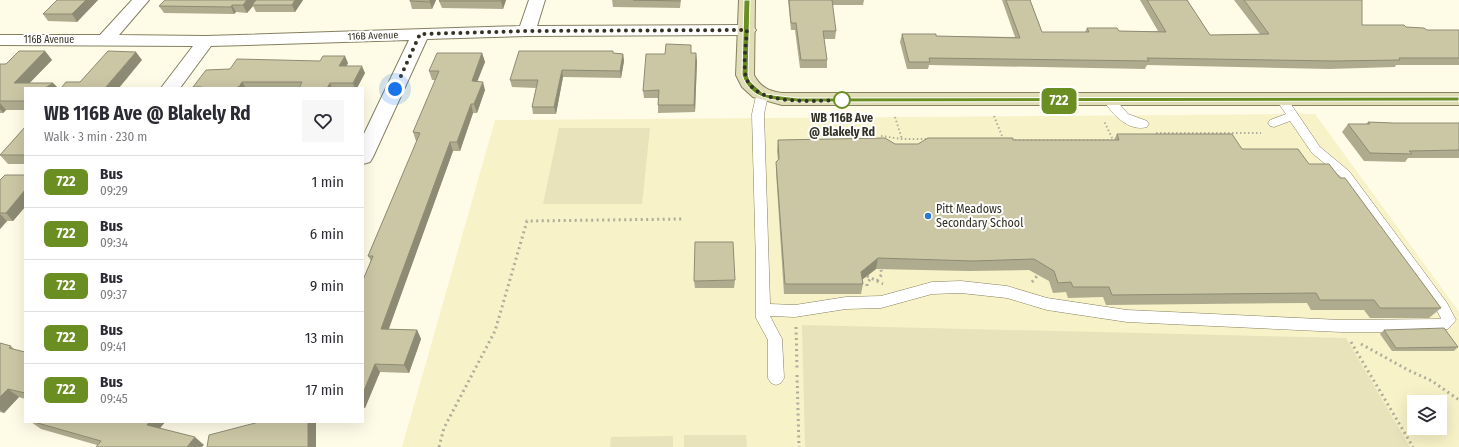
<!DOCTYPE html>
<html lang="en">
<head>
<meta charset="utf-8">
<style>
  body { margin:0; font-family:"Fira Sans Condensed",sans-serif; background:#f7f7f7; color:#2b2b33; height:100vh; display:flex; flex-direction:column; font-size:15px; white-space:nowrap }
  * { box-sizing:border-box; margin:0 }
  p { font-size:13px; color:#7c7c81 }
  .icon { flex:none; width:22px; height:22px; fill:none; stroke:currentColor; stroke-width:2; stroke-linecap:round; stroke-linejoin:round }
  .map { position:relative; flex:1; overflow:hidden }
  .details { position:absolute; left:24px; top:87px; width:340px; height:336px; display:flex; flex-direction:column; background:#fff; border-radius:0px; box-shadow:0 4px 16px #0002 }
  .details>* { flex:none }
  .badge { padding:0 8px; border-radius:6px; font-size:14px; line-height:26px }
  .tools { position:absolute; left:1407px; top:395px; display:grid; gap:8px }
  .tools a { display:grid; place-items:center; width:40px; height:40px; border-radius:0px; background:#fff; box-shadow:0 4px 16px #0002; font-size:20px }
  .you { position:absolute; width:20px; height:20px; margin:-10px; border:3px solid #fff; border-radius:50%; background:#1a73e8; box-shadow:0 0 0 6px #1a73e833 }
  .map>.badge { position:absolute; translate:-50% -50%; box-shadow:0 0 0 2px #fff }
  .round { display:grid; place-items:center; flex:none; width:42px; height:42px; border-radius:0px; background:#f7f7f7 }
  .summary { display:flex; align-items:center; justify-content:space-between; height:68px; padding:0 20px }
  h1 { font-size:19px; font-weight:700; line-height:30px }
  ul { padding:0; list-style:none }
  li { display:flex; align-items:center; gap:12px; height:52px; padding:0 20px; border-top:1px solid #e1e1e2 }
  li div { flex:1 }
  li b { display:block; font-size:15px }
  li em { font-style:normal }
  li .badge { min-width:44px; font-weight:700; text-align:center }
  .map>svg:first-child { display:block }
</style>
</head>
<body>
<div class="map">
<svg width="1459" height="447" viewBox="0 0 1459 447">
  <rect width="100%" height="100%" fill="#fefce7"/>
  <path fill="#f7f2c7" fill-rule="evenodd" d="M1315,114L1459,312V447H402L495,120ZM1414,402H1440V428H1414Z"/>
  <path fill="#e8e3bb" d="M559,128H650L642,204H543Z
    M802,325L1346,338L1410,447H805Z
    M684,435H746L747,447H684Z
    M673,436V447H610L611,437Z"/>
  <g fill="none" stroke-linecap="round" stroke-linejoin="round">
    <defs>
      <path id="lane" d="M762,92L766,93L768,96L764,114L770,304L795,305L846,297L881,296L932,282L961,281L1007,286L1047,298L1127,310L1341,320L1440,319L1441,318L1437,311L1341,177L1312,153L1290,121L1274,127L1270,126L1268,123L1270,120L1286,114L1276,100L1278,97H1286L1320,147L1349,171L1447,303L1456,320L1448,329L1434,332H1341L1127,322L1047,310L1007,298L961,293L932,294L881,308L846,309L795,317L770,316L782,339L784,378L781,383L776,385L771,383L768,378V340L756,318V265L752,114L756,96L758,93Z
        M1110,97L1114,98L1128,114L1147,121L1149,124L1147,127C1129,132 1113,115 1104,101L1106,98Z"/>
      <path id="street" d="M132,0H149L119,35L206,36L520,26L529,0H545L537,26L747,25L753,26L756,30L753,34L747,35L527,36L427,39L373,157L370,162L363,164V136L409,40L211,46L180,88H161L193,46L0,45V35H100Z"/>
      <path id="secondary" d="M739,0H755L754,75C760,87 769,91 782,93H1459V105H782L753,97L742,87L736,75Z"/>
    </defs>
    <use href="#lane" stroke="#848060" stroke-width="1"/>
    <use href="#street" stroke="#848060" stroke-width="2"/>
    <use href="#secondary" stroke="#848060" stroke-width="2"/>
    <path stroke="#afad9b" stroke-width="2" stroke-dasharray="1.5 2.5" stroke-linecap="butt" d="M994,116L1004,141
      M895,117L902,139
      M1156,133H1261
      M881,136L902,139H928
      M1011,140H1113L1104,121"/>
    <path stroke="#afad9b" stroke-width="3" stroke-dasharray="2 3.5" stroke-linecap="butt" d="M867,276L883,284
      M877,281L882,274L881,270
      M1032,282L1037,276
      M867,286V283L871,278
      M796,327L797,368
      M1351,342L1413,447
      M1361,344L1408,370L1432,381L1459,400
      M797,375L799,447
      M439,447L444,428L495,331L527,221L683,219"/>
    <use href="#lane" fill="#fff" fill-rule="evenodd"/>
    <use href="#street" fill="#fff" fill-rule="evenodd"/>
    <use href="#secondary" fill="#e1ddb7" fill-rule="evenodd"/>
  </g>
  <path fill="#afab8e" d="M57,0H98L77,22L48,21L43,14Z
    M165,0H303L295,12H256L253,6L247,13L236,12L234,14L164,13L159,6Z
    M410,0H436L432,9H412L410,1Z
    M506,0L503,9L442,8L439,1Z
    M612,0H681L680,8L613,7Z
    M788,0H864L863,5H832L836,31L835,39H824L827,60V68H800L795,30H791Z
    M1002,0H1030L1042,32H1085L1087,28L1119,31H1158L1140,0H1187L1210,35L1260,34L1234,0H1362V25L1406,27L1427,30H1459V65H1396L1395,67L1329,69L1147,65L1145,69L929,65L928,69H907L900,42L902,34L936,36L1015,37Z
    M45,51L52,60L29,83H53L58,88H25V110H6L3,113H0V64H6Z
    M482,53L485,62L477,81L485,90L477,113H473L460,151H453L388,329L417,330L421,339L409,373L380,372L365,408H363V280L371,261L368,256L417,141H416L413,132L436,80H432L429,71Z
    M613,53L623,54L624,61L621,78L563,77L556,114H533L532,107L536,88L512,87L510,80Z
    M692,53L697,61L695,112L658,113V98H644L643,91L665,54Z
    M348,63L347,66L365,73L357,88H194L193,87L230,69Z
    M1368,122L1393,123H1459V158H1408L1405,162L1364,161L1342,132L1348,124H1366Z
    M25,127V164H8L0,155Z
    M1117,134L1242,149L1309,164L1340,178L1441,308L1429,318H1370L1364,310H1311L1307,303L1106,305L1103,297L1068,298L1066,292L1053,293L1049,281L1029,270L969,271L876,269L862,280L863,284L861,294H784L776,172V162L778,160L777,151L778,140L895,144H918L1013,140H1114Z
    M25,175V207L13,221H7L0,229V180Z
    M735,280L734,288H695L694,281Z
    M1384,330L1458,347L1454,351H1392L1380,334Z
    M0,343L11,346L15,350L25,352V399L19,397L4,413L0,412Z
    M31,422H165L160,428L204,445H97L41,429Z"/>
  <path fill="#8e8b74" d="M86,0H98L77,22L72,14Z
    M247,0H257L252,5L253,6L247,13L243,5Z
    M295,0H303L295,12L292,5Z
    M430,0H436L432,9L430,2Z
    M501,0H506L503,9L501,1Z
    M232,5L236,12L234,14L231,7Z
    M45,51L52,60L21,92L14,83Z
    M136,52L142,60L119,88H105Z
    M482,53L485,62L474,90L472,81Z
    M696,53L697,61L695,112L694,105Z
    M623,54L624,61L621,78L620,71Z
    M345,56L348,63L342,73L339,66Z
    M362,66L365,73L357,88H355L353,83Z
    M562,70L563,77L556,114L554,107Z
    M242,82L246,88H240L239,87Z
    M483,82L485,90L477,113L474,104Z
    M53,83L58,88H45Z
    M330,83L332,88H327Z
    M0,103L6,110L3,113L0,109Z
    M471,104L473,113L460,151L457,142Z
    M450,142L453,151L386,337L381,329Z
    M25,190V207L13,221L6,213Z
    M0,214L7,221L0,229Z
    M878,258L876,269L859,282L861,272Z
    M417,330L421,339L409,373L404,365Z
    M375,364L380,372L365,408L363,405V393Z
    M8,389L19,397L4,413L0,410V397Z
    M149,422H165L156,433L147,425Z
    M308,422H316V447H308Z
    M195,437L204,445L202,447H187Z"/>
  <path fill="#cbc7a5" stroke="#8e8b74" d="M57,0H86L72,14H43Z
    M165,0H247L243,5H232L231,7L159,6Z
    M256,0H295L292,5H252Z
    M410,0H430V2L410,1Z
    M440,0H501V1H439Z
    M633,0H680V1Z
    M789,0H832L836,31H823L827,60H801L796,23H791Z
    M1006,0H1030L1042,32H1089L1087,28H1117L1119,31L1166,32L1147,0H1187L1210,35L1269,34L1244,0H1362V25H1404L1406,27L1424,28L1427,30H1459V58H1399L1400,60L1334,61L1147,58L1149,61L929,58L930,62H909L902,34H936V36L1020,38Z
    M666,44L691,45V53H696L694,105H658L659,90L643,91L646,54H665Z
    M19,51H45L14,83H53L45,88H25V101H0V64H6Z
    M108,51L136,52L105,88H61L66,82H80Z
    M519,51H613V53L623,54L620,71L562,70L554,107H532L538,80H510Z
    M437,53H482L472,81L483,82L474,104H471L457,142H450L381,329L417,330L404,365L375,364L363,393V280L373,256H368L420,133L413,132L439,71H429Z
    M323,56H345L339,66H362L353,83H330L327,88H299L302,82H242L239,87H237V88H202V87H193L206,70L230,69L237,59L320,61Z
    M1368,122L1393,123H1459V150L1409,151L1412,154L1370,153L1348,124H1370Z
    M25,127V155H0Z
    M1117,134H1232L1242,149H1298L1309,164H1329L1340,178H1345L1441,308H1380L1374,300H1320L1316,293L1112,295L1109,287H1073L1071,282L1058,283L1054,271L1034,259L973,261L878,258L861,272L863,284H785L776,162L779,159L778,140L885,138L895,144H918L928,138H1013V140H1119Z
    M5,175H25V190L6,213H0V180Z
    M695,242H733L735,280L694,281Z
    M1444,328L1458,347L1396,348L1384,330Z
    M0,343L11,346L9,348L25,352V393L8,389L0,397Z
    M34,422H149L147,425L195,437L187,447H96L101,441Z
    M259,422H308V447H207L209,435Z"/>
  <path fill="#6b8e23" stroke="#fff" d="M744,0H750L748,75L750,81L764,94L798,98L1459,97V101L798,102C774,100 751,101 742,75Z"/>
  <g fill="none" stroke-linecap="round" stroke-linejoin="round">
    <path stroke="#343224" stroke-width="4" stroke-dasharray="0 7.2" d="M395,89L420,34L528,31L747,30C746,42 743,67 746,77C755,108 819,100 845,100H842"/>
  </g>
  <circle fill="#fff" stroke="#6b8e23" stroke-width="2" cx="842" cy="100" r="8"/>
  <circle fill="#2b7aca" stroke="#fff" stroke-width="1.5" cx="928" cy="216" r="4"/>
  <g text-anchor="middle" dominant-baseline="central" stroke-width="4" stroke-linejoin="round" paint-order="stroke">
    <g font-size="10" fill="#343224" stroke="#fff">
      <text transform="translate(373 36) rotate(-2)">116B Avenue</text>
      <text x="49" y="40">116B Avenue</text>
    </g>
    <g font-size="12" font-weight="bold" fill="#343224" stroke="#fff">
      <text x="842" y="118">WB 116B Ave<tspan x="842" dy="14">@ Blakely Rd</tspan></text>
    </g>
    <g font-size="12" fill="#343224" stroke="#fff" text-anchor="start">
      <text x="936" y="209">Pitt Meadows<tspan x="936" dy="14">Secondary School</tspan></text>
    </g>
  </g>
</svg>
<div class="tools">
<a><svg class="icon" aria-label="layers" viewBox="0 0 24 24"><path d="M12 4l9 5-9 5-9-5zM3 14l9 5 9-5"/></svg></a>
</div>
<div class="you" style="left:395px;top:89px"></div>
<b class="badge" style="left:1059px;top:101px;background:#6b8e23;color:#fff">722</b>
<section class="details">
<div class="summary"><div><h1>WB 116B Ave @ Blakely Rd</h1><p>Walk · 3 min · 230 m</p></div><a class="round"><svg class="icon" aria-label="heart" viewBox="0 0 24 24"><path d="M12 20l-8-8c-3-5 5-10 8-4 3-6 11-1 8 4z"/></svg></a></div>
<ul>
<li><span class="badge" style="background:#6b8e23;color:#fff">722</span><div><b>Bus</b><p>09:29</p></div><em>1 min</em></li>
<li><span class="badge" style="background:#6b8e23;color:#fff">722</span><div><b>Bus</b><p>09:34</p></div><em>6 min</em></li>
<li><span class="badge" style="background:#6b8e23;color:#fff">722</span><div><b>Bus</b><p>09:37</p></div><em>9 min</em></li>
<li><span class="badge" style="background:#6b8e23;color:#fff">722</span><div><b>Bus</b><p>09:41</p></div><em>13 min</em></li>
<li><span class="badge" style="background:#6b8e23;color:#fff">722</span><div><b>Bus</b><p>09:45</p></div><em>17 min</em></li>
</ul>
</section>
</div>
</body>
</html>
